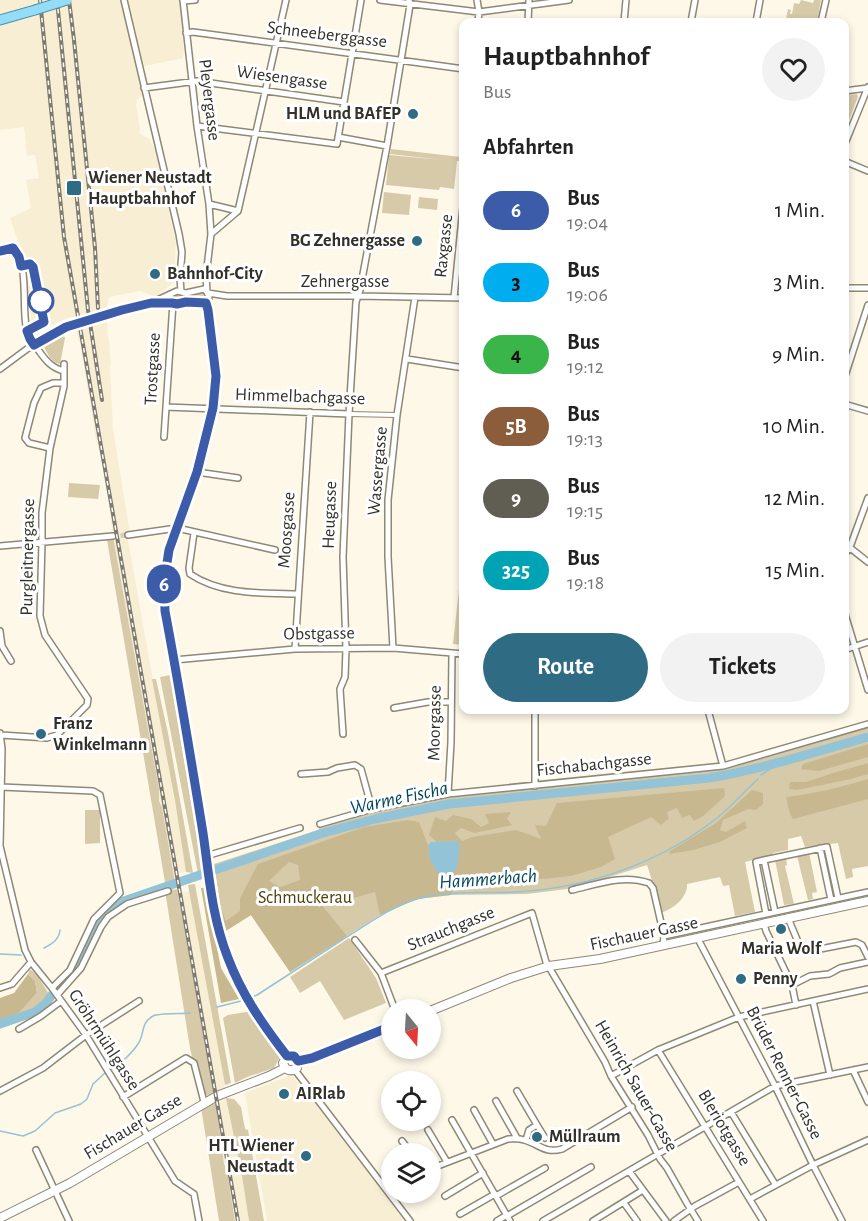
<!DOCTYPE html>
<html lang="de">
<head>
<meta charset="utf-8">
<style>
  body { margin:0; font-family:"Alegreya Sans",sans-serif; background:#f2f2f2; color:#222; height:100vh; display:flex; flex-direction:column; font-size:22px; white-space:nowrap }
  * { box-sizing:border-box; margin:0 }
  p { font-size:20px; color:#767676 }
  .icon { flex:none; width:33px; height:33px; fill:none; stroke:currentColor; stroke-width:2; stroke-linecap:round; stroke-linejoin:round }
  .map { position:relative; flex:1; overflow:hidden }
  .drawer { position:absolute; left:459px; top:18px; width:390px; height:696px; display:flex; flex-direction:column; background:#fff; border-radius:12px; box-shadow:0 3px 9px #0003 }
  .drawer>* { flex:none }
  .badge { padding:0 12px; border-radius:20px; font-size:21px; line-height:39px }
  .needle { width:39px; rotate:162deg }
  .fabs { position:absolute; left:381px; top:999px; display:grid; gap:12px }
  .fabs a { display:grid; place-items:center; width:60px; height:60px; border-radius:50%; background:#fff; box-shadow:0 3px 9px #0003; font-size:30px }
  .map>.badge { position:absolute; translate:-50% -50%; box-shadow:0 0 0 3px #fff }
  h2 { padding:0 24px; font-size:22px; line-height:54px }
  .round { display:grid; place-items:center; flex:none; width:63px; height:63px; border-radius:32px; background:#f2f2f2 }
  .overview { display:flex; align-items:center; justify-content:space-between; height:102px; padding:0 24px }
  h1 { font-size:28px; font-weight:700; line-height:45px }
  .cta { display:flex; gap:12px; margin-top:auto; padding:12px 24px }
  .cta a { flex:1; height:69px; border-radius:36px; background:#2f6c83; color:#fff; font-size:24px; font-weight:700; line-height:69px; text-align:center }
  .cta a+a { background:#f2f2f2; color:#222 }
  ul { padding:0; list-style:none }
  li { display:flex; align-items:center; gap:18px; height:72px; padding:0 24px }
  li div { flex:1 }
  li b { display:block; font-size:22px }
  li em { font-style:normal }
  li .badge { min-width:66px; font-weight:700; text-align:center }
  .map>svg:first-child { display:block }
</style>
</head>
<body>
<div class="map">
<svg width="868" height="1221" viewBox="0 0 868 1221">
  <rect width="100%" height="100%" fill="#fef8e9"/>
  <path fill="#f8eed4" d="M0,0H179L184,51L183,58L136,68L142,92V95L137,100L136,105L140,130L139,133L149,139L155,150L176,243L174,282L162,292L154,296L140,291L109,297L107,308L73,318L72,317L67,318L33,334L24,258L10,218L31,208L26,180L39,178L35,155L27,156L24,127L0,130Z
    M107,320L108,338L109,341L111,364L110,367L113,429L129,528L128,540L186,866V872L174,874L162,807L159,801V789L114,542V540L112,529L105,471L96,440L80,342L78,340V335L76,330Z
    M190,891L225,1085L224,1088L214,1093L178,893Z
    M289,1076L293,1077L305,1090L403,1219L400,1221H267L245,1093Z
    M226,1098L242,1176L249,1221H235L227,1171L225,1168L215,1104Z"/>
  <path fill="#d7caa9" d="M801,0L813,3L814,0H821L817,22H782L783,19H786L788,9L791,10L790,14H792L794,3L799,4Z
    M857,94L858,97L845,131V95Z
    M391,149L461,157L460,161H457L454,189L440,187L439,190L386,185L389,155L443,160L390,154Z
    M384,192L411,195L409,215L382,213Z
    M419,197L438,199L437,210L418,208Z
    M202,292L204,293L206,295L205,299C202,300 178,301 174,300L173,298L176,294L186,296Z
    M64,336L65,338L60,364L56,363L50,358L44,347Z
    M69,483L100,485L98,499L68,497Z
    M114,538V542L159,789V801L162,807L175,882H165L107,540Z
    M463,552V645L453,644Z
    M170,675L204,879H199L160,677Z
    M152,679H156L168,733L193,873L186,872L175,801Z
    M868,727V733L746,769L708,776L543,797L710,779L760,771L868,739V866L852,869L853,877L846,879L838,843L805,847L801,836L788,839V850L773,853V855L745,862L755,912L735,916L729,885L723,886L720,877L687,884C688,898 672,910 660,913L655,890L647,865L575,888L527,894L451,895L417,899L380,915L290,972L251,915L224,932L214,864L318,830L320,827C359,815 398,806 438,799L720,769L745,763Z
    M85,810H100V843L85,844Z
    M809,852L817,892L812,893L813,899L808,900L797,856Z
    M786,858L787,865L785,866L794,904L784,905L775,860Z
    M195,884L231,1083L225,1085L188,885Z
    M177,889L214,1093L208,1096L200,1091L190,1048L165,891Z
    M349,938L376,978L386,1003L344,1020L320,981L300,993L290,977Z
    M30,969L37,975L49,994C41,1007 34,1009 19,1013L37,993L35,981L28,974Z
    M246,1012H248L262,1034L280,1057L274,1068L247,1077L235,1083L223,1018L228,1015Z
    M226,1098L234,1099L241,1107L245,1129L248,1130L264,1221H249L242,1176Z
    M216,1103L224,1164L227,1171L235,1221H219L201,1107Z"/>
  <path fill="#c8b890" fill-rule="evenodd" d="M868,733V739L760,771L710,779L543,797V793L708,776L746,769Z
    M868,744V757L819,771L801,769L803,764Z
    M868,763V774L851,779L797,790L789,789L790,782H806L833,773Z
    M868,779V799L793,819L790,814L786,797C814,794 841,787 868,779Z
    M724,788L725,796L703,816L694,821L690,815L682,818L677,808L667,812L669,818L661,825L651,817L608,837L615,859L601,867L571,876L494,884L456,881L451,895L417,899L380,915L375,892L339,902L316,898L347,936L290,972L251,915L224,932L221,908L226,921L240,911V898L258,864L364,827L408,820L419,822L428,845L430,860L459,841L437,842L429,835L435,817L446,821L453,815L471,819L481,827L489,823L485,814L511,812L507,819L512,825L474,833L461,828L455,833L462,841L472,837L516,830L541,839L535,825L546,826L557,803ZM289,862L298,865L300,880L280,887L269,881Z
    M752,790L763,793V804L756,810L748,809L723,820L720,830L726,832L745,821L747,828L720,842L693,850L669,854L670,851L716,823Z
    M201,888H205L221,968L239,999L221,1003Z
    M28,974L35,981L37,993L19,1013L0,1020V998L14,993Z"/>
  <path fill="#93c3d6" d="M459,841C459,855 461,879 440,876L430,860L428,845L431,842Z"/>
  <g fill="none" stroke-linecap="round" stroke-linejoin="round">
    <path stroke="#93c3d6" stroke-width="1.5" d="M761,775L778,764
      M44,948C52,944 59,940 60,930
      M0,954L21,955
      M250,998L257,995C286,976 316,957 345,938C368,924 390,907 417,899C450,889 483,894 516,892C590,888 665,861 722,814C734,803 746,790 758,779
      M217,1007L245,1000
      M110,1070C121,1063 131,1055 138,1044C145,1034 140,1023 153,1016C158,1013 182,1014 190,1013
      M0,1131L23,1136L35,1131L55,1113L81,1104L87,1099L93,1084L106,1072"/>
    <path stroke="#93c3d6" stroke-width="9" d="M0,1024L35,1012L45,1004L59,986L75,967L97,922L109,909L118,903L323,833L375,819L449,804L709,778C763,769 815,752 868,737"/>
    <path stroke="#d5d0c3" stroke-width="5" stroke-dasharray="5 2.5" stroke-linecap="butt" d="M74,324L111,313
      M113,536L128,535"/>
    <defs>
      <path id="pedestrian" d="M349,414L397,415"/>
      <path id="minor" d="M124,0L179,234L182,252L180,277L181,292
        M183,0L197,126L209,204L211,234L206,276L207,292
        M380,0L479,12L569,0
        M477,0L479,12L478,22
        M183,1L195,0
        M528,22L529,0
        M624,22L626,0
        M691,22L695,0
        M756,22L760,0
        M821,22L826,0
        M186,33L193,32L464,69
        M144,88L197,81L344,102
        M844,91L868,88
        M197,126L337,144L361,0
        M338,137L387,146
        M844,146L868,87
        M844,161L868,171
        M209,204L238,211
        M211,234L238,211L286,0
        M0,251L13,248C30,264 21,310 27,331C29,339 34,345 39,351C46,361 52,368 64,371
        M844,288H868
        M208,293L227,296H358L464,298
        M454,298L464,197
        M206,302L208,310L216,376L213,408L197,472L169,550L164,582L165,611C179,685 190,759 203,833C210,875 212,918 228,958C242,996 263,1025 287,1056
        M111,313L151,303H172L177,304L193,302L204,303L208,301L209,297L207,292L204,289L186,293L177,291L151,303
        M407,359L464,368
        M0,369L27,349L74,324
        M844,379L868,305
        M844,404L868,411
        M166,407L349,414
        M164,437L173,303
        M50,448L29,443L25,438L34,403L41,388L53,383H64
        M197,472L238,478
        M194,533L189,568L190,574C221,595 262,593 298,594
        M128,535L177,528L275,550
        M844,543L868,562
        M0,546L113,536
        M844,555L850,547L868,498
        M844,611L868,690
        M0,631L2,646L11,661
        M393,648L388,557V500L397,415L415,297
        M295,649L310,412
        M844,650L868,642
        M174,660L295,649L393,648L464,654
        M394,708L428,702H451
        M535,710V786
        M708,710L723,766
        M0,733L2,749L0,846L25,950L31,962L52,988L86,1035L175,1181L194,1194L199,1221
        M343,734L340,689L345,677L346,649L343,557L349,414L356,302L360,290L387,146L410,5L409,0
        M1,735L47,738L57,735L87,705L88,699L45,635L40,616L42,542V513L50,448L64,386V364
        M301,774L328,772L337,768L355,765L361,769L372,809
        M1,787L93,791L100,795L120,893L94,919L70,970L52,988
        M448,794L451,742L452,653
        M320,824L372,809L448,794L723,766L868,724
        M820,848L831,900
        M206,856L300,828
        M764,860L827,847L838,898
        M572,890C598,884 623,874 649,883L653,888L664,936L663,946
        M766,914L756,862L764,860L775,912
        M788,918L801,949L805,952L856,942L862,945L868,957
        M764,924L766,931L792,985L796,1005
        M664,936L868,892
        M698,939L775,1086L813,1165L842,1221
        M355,940L381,973L395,1010
        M381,973L532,913L546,962L605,1062L611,1076L648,1135L660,1159L667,1168L688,1205L698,1221
        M792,985L810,976L829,974L840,968L868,962
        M0,988L12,984L31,962
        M57,995L81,968L101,927L108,917L127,904L168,891
        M813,1001L830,1075
        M19,1029L41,1016L61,1001
        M658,1050L763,1221
        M295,1070L410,1221
        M853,1070L868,1102
        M611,1076L658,1050L739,1017L868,989
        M0,1091L43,1068L86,1035L139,1001
        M517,1091L537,1125
        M123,1097L186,1058L194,1063L204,1102
        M496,1101L517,1138
        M474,1110L493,1144
        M731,1112L775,1184
        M452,1120L510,1221
        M428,1130L447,1162
        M526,1140L529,1130L537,1125L545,1138
        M402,1141L412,1154
        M36,1150L69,1221
        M430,1169L508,1139C514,1139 518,1138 524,1140C539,1144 545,1154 562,1149L632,1107
        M629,1171L666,1221
        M445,1196L483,1173
        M496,1196L545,1168
        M750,1199L813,1165L868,1140
        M624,1203L637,1221
        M460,1214L495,1194
        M507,1216L591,1167
        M497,1221L507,1215
        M543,1221L775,1086L868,1067
        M593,1221L643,1190
        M674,1221L695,1206L739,1182"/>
      <path id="secondary" d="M430,1011L511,978L549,966L600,959L868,901
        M298,1061L325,1053L392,1026
        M285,1068L283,1063L287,1056H294L298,1061
        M0,1218L70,1183L217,1096L269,1076L285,1068C289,1071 293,1071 297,1068L298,1061"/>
      <path id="primary" d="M0,20L35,10"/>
    </defs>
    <use href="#pedestrian" stroke="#8e8877" stroke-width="6"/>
    <use href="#minor" stroke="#8e8877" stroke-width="8"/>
    <use href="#secondary" stroke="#8e8877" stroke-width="10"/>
    <use href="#primary" stroke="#4592ac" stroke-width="11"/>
    <use href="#pedestrian" stroke="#fff" stroke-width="4"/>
    <use href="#minor" stroke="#fff" stroke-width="5"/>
    <use href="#secondary" stroke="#fff" stroke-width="8"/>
    <use href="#primary" stroke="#95ddf7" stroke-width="9"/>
    <defs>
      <path id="rail" d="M40,0L64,237L238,1221
        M57,0L88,310L102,400
        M69,0L74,40L95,248L98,308"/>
    </defs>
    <use href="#rail" stroke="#7e7a70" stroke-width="4"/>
    <use href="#rail" stroke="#fff" stroke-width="1.5" stroke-dasharray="4.5" stroke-linecap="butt"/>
    <defs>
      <path id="primary-bridge" d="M35,10L67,0"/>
    </defs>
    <use href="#primary-bridge" stroke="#4592ac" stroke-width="11" stroke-linecap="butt"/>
    <use href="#primary-bridge" stroke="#95ddf7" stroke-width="9"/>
  </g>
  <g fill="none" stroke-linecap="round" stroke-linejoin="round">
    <defs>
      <path id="line" d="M0,251L13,248L19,257L21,266L30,264L33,267L44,322L27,331L30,339L34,345L66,327L122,310L151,303H172L177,304L186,302L206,303L208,310L216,376L213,408L197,472L169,550L164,582L165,611C179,685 191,759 203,833C209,875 212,918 228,958C242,995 263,1025 287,1056H294L298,1061L312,1058L392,1026"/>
    </defs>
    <use href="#line" stroke="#fff" stroke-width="14"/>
    <use href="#line" stroke="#3c5caa" stroke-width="9"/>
  </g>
  <g fill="#2f6c83" stroke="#fff" stroke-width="2">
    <circle cx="413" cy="114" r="6"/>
    <rect x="66" y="180" width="16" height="16" rx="3"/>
    <circle cx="417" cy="241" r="6"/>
    <circle cx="155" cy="274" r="6"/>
    <circle cx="41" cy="734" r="6"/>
    <circle cx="781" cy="929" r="6"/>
    <circle cx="741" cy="979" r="6"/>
    <circle cx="284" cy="1094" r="6"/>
    <circle cx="537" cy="1137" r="6"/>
    <circle cx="306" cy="1156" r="6"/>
  </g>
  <circle fill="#fff" stroke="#3c5caa" stroke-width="3" cx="41" cy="301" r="12"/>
  <g text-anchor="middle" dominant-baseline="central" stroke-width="6" stroke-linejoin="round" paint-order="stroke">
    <g font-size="18" fill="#333029" stroke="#fff">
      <text transform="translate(327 35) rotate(7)">Schneeberggasse</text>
      <text transform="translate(282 78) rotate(8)">Wiesengasse</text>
      <text transform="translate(209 100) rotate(83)">Pleyergasse</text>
      <text transform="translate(444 246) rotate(-84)">Raxgasse</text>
      <text x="345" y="282">Zehnergasse</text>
      <text transform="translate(153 369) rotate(-87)">Trostgasse</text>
      <text transform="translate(300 397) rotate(2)">Himmelbachgasse</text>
      <text transform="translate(378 471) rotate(-85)">Wassergasse</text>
      <text transform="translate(330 515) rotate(-88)">Heugasse</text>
      <text transform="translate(287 530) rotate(-86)">Moosgasse</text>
      <text transform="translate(28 557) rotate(-89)">Purgleitnergasse</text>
      <text transform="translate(319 634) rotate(-1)">Obstgasse</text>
      <text transform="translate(435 723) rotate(-89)">Moorgasse</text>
      <text transform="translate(594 765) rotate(-6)">Fischabachgasse</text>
      <text transform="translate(451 929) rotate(-22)">Strauchgasse</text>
      <text transform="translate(644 934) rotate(-12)">Fischauer Gasse</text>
      <text transform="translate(104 1040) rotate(57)">Gröhrmühlgasse</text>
      <text transform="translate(784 1073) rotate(63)">Brüder Renner-Gasse</text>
      <text transform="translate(636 1086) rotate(60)">Heinrich Sauer-Gasse</text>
      <text transform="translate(133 1127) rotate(-31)">Fischauer Gasse</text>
      <text transform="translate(724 1128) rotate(59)">Bleriotgasse</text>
    </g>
    <g font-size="18" font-weight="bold" fill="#333029" stroke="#fff" text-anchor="start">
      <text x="401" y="114" text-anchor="end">HLM und BAfEP</text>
      <text x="88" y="178">Wiener Neustadt<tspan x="88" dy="21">Hauptbahnhof</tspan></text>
      <text x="405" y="241" text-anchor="end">BG Zehnergasse</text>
      <text x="167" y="274">Bahnhof-City</text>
      <text x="53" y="724">Franz<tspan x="53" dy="21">Winkelmann</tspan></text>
      <text x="781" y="949" text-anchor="middle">Maria Wolf</text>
      <text x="753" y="979">Penny</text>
      <text x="296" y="1094">AIRlab</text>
      <text x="549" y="1137">Müllraum</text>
      <text x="294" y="1146" text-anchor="end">HTL Wiener<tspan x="294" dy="21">Neustadt</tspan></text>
    </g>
    <g font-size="18" fill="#4f3e0a" stroke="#fff">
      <text x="305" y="898">Schmuckerau</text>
    </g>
    <g font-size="20" font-style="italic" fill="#03475c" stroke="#fff">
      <text transform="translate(399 798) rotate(-12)">Warme Fischa</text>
      <text transform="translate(488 879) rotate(-4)">Hammerbach</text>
    </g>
  </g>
</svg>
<div class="fabs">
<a><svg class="needle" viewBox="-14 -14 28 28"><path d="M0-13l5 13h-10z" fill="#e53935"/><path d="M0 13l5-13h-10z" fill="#767676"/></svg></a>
<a><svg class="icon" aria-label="locate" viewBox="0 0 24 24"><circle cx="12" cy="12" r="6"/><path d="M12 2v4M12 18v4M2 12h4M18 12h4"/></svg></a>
<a><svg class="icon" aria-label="layers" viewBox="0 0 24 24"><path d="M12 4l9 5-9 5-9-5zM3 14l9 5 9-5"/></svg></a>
</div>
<b class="badge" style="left:164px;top:584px;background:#3c5caa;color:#fff">6</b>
<section class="drawer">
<div class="overview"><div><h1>Hauptbahnhof</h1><p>Bus</p></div><a class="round"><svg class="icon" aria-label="heart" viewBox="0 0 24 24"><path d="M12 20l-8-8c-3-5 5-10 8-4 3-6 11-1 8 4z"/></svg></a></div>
<h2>Abfahrten</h2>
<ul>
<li><span class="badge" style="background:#3c5caa;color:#fff">6</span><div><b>Bus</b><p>19:04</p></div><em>1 Min.</em></li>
<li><span class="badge" style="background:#00aeef;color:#111">3</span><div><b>Bus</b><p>19:06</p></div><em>3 Min.</em></li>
<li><span class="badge" style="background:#39b54a;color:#111">4</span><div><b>Bus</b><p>19:12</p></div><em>9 Min.</em></li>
<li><span class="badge" style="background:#8b5d3b;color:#fff">5B</span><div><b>Bus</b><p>19:13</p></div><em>10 Min.</em></li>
<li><span class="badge" style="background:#605d53;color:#fff">9</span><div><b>Bus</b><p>19:15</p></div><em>12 Min.</em></li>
<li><span class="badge" style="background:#00a3b4;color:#fff">325</span><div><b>Bus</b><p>19:18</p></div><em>15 Min.</em></li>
</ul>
<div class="cta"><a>Route</a><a>Tickets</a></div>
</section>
</div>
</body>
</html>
